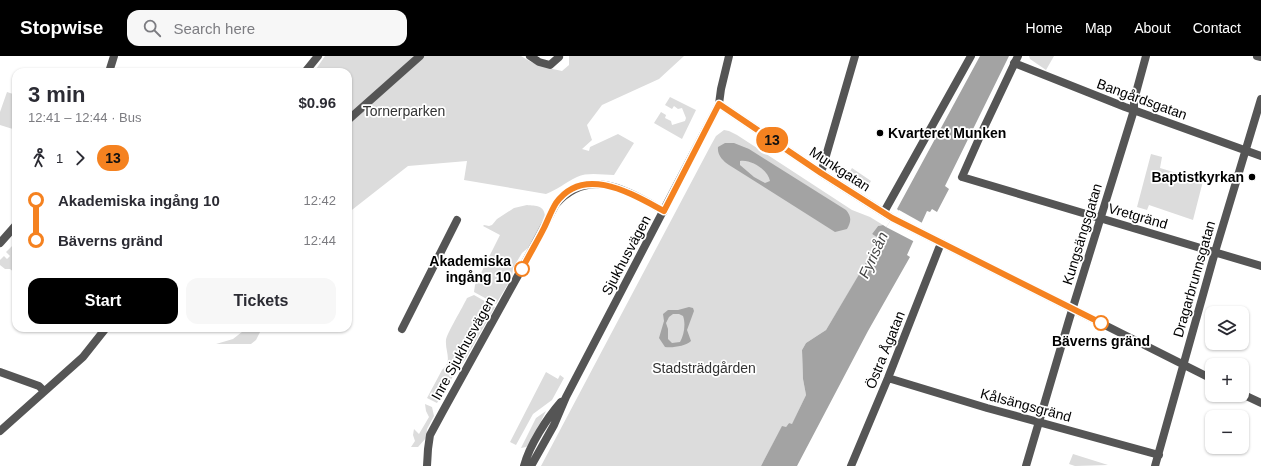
<!DOCTYPE html>
<html lang="en">
<head>
<meta charset="utf-8">
<style>
  body { margin:0; font-family:Helvetica,sans-serif; background:#f7f7f7; color:#2b2b33; height:100vh; display:flex; flex-direction:column; font-size:15px; white-space:nowrap }
  * { box-sizing:border-box; margin:0 }
  p { font-size:13px; color:#7c7c81 }
  .icon { flex:none; width:22px; height:22px; fill:none; stroke:currentColor; stroke-width:2; stroke-linecap:round; stroke-linejoin:round }
  .map { position:relative; flex:1; overflow:hidden }
  .details { position:absolute; left:12px; top:12px; width:340px; height:264px; display:flex; flex-direction:column; background:#fff; border-radius:12px; box-shadow:0 1px 3px #0004 }
  .details>* { flex:none }
  .badge { padding:0 8px; border-radius:13px; font-size:14px; line-height:26px }
  .controls { position:absolute; left:1205px; top:250px; display:grid; gap:8px }
  .controls a { display:grid; place-items:center; width:44px; height:44px; border-radius:8px; background:#fff; box-shadow:0 1px 3px #0004; font-size:20px }
  .map>.badge { position:absolute; translate:-50% -50%; box-shadow:0 0 0 2px #fff }
  .legs { display:flex; align-items:center; gap:6px; height:44px; padding:0 16px; font-size:13px }
  .legs p { margin-inline-start:auto }
  .summary { display:flex; align-items:center; justify-content:space-between; height:68px; padding:0 16px }
  h1 { font-size:22px; font-weight:800; line-height:30px }
  .primary-button { display:flex; gap:8px; margin-top:auto; padding:8px 16px }
  .primary-button a { flex:1; height:46px; border-radius:12px; background:#000; color:#fff; font-size:16px; font-weight:800; line-height:46px; text-align:center }
  .primary-button a+a { background:#f7f7f7; color:#2b2b33 }
  ul { padding:0 16px; list-style:none }
  li { display:flex; align-items:center; gap:14px; height:40px; font-size:15px }
  li i { display:grid; place-items:center; width:6px; height:100%; margin:0 5px; background:currentColor }
  li i::after { content:''; width:10px; height:10px; margin:-5px; border:3px solid; border-radius:50%; background:#fff }
  li p { margin-inline-start:auto }
  li:first-child i { background:linear-gradient(#0000 50%,currentColor 0) }
  li:last-child i { background:linear-gradient(currentColor 50%,#0000 0) }
  header { display:flex; align-items:center; gap:24px; box-sizing:border-box; height:56px; padding:0 20px; background:#000; color:#fff }
  header strong { font-size:19px }
  nav { display:flex; gap:22px; margin-inline-start:auto; font-size:14px }
  .search { width:280px; height:36px; background:#f7f7f7; display:flex; align-items:center; gap:10px; box-sizing:border-box; padding:0 14px; border-radius:12px; color:#7c7c81; font-size:15px }
  .map>svg:first-child { display:block }
</style>
</head>
<body>
<header>
<strong>Stopwise</strong>
<div class="search"><svg class="icon" aria-label="search" viewBox="0 0 24 24"><circle cx="10" cy="10" r="6"/><path d="M15 15l6 6"/></svg>Search here</div>
<nav><a>Home</a><a>Map</a><a>About</a><a>Contact</a></nav>
</header>
<div class="map">
<svg width="1261" height="410" viewBox="0 0 1261 410">
  <rect width="100%" height="100%" fill="#fff"/>
  <path fill="#dcdcdc" d="M325,0H521C534,9 547,12 562,15L569,9V0H684L659,23L602,49L587,69L592,84L582,93L589,95L590,91L618,78L634,87L614,119C602,119 588,116 577,121C566,126 557,134 546,138L464,124L467,105L408,110L348,157V16H314Z
    M1029,0H1054L1046,14L1030,3Z
    M7,36L16,39V74L0,69V56Z
    M670,41L696,54L682,83L654,67L661,56L666,59L665,62L671,65L672,69L685,65L686,62L682,52L678,53L674,50L672,53L665,49Z
    M724,74L729,75L737,79L852,154L870,161L883,169L878,170L872,178L878,182L882,177L884,178L826,274L806,287L802,294L803,323L806,339L792,369L789,367L786,371H782L761,410H541L711,89L716,80Z
    M1151,98L1162,101L1160,112L1203,125L1193,164L1149,149L1147,154L1137,151Z
    M852,112L871,125L866,133L846,122Z
    M527,149C536,150 544,149 545,160L529,191L522,197L513,212L512,221L496,248L474,236L475,229L500,179L483,170L484,169L489,170L492,169L497,163L514,152Z
    M16,186V218L10,213H5L0,209V204L4,200L7,203L10,200L6,196Z
    M474,239L495,251L465,304L454,318L445,335L442,334L440,336L441,340L437,347L427,342L442,314C453,305 445,296 446,284C447,277 463,251 467,242Z
    M247,272H262L256,284L251,288H216L233,283Z
    M546,316L558,323L560,319L564,322L552,344L533,358L516,389L510,386Z
    M425,348L432,351L434,360L427,373L426,382L418,391H411L415,385L413,379L414,373L419,378L429,361L426,355Z
    M546,355L529,389L526,391L521,392L536,362Z
    M1073,398L1108,409L1075,410L1069,408Z"/>
  <path fill="#a3a3a3" fill-rule="evenodd" d="M980,0H1009L945,130L949,133L937,156L932,153L930,156L927,155L907,199L910,201L868,275L797,410H761L782,370L786,371L789,367L792,368L806,339L803,323L802,294L806,287L826,274L883,178L882,177L878,182L872,178L878,170L883,169L886,171L899,155L897,153Z
    M725,87H734L749,93L846,154C852,161 851,166 847,173L835,176L729,109C723,105 717,99 718,91ZM740,105C751,103 768,114 770,125L765,127L754,121L740,109Z
    M689,251L693,252L694,255L687,274L691,285C686,290 673,292 665,291L659,282L664,265L663,258L668,254H678ZM673,258H679L683,260C686,268 684,279 680,286L672,287L668,283V273L666,267L669,261Z"/>
  <path fill="#fff" d="M899,154L924,168L915,186L886,171Z"/>
  <g fill="none" stroke-linecap="round" stroke-linejoin="round">
    <path stroke="#555" stroke-width="8" d="M530,0L539,6L550,9L559,1
      M1018,0L981,78L962,121L1261,210
      M1257,0L1261,1
      M1014,7L1125,51L1261,100
      M109,16L114,0
      M305,16L318,0
      M719,48L821,117L892,162L1212,323
      M348,64L420,0
      M821,117L855,0
      M884,156L971,0
      M0,187L16,169
      M402,273L457,164
      M0,316L39,330L44,335
      M888,322L987,352L1159,399
      M1242,338L1261,347
      M0,375L83,301L106,272
      M427,410L428,393L430,379L443,355L521,214L556,148C590,110 627,135 664,155
      M524,410C529,390 547,362 561,346
      M531,410L554,369L566,341L719,48L721,33L729,0
      M851,410L888,322L939,192L942,187
      M1026,410L1069,264L1134,54V44L1146,0
      M1155,410L1215,196L1261,43"/>
  </g>
  <g fill="none" stroke-linecap="round" stroke-linejoin="round">
    <defs>
      <path id="line-1" d="M522,213C529,199 537,186 544,172C548,164 551,155 556,147C584,108 632,138 664,155L719,48L821,117L892,162L1101,267"/>
    </defs>
    <use href="#line-1" stroke="#fff" stroke-width="9"/>
    <use href="#line-1" stroke="#f58220" stroke-width="6"/>
  </g>
  <g fill="#000" stroke="#fff" stroke-width="1.5">
    <circle cx="880" cy="77" r="4"/>
    <circle cx="1252" cy="121" r="4"/>
  </g>
  <g fill="#fff" stroke="#f58220" stroke-width="2">
    <circle cx="522" cy="213" r="7"/>
    <circle cx="1101" cy="267" r="7"/>
  </g>
  <g text-anchor="middle" dominant-baseline="central" stroke-width="3.5" stroke-linejoin="round" paint-order="stroke">
    <g font-size="14" fill="#000" stroke="#fff">
      <text transform="translate(1142 43) rotate(20)">Bangårdsgatan</text>
      <text transform="translate(840 113) rotate(33)">Munkgatan</text>
      <text transform="translate(1138 160) rotate(16)">Vretgränd</text>
      <text transform="translate(1082 178) rotate(-73)">Kungsängsgatan</text>
      <text transform="translate(626 199) rotate(-62)">Sjukhusvägen</text>
      <text transform="translate(1194 223) rotate(-74)">Dragarbrunnsgatan</text>
      <text transform="translate(463 292) rotate(-61)">Inre Sjukhusvägen</text>
      <text transform="translate(885 294) rotate(-68)">Östra Ågatan</text>
      <text transform="translate(1026 349) rotate(15)">Kålsängsgränd</text>
    </g>
    <g font-size="14" fill="#333" stroke="#fff">
      <text x="404" y="55">Tornerparken</text>
      <text x="704" y="312">Stadsträdgården</text>
    </g>
    <g font-size="14" font-weight="bold" fill="#000" stroke="#fff" text-anchor="start">
      <text x="888" y="77">Kvarteret Munken</text>
      <text x="1244" y="121" text-anchor="end">Baptistkyrkan</text>
    </g>
    <g font-size="14" font-weight="bold" fill="#000" stroke="#fff" text-anchor="end">
      <text x="511" y="205">Akademiska<tspan x="511" dy="16">ingång 10</tspan></text>
      <text x="1101" y="285" text-anchor="middle">Bäverns gränd</text>
    </g>
    <g font-size="15" font-style="italic" fill="#444" stroke="#fff">
      <text transform="translate(873 199) rotate(-65)">Fyrisån</text>
    </g>
  </g>
</svg>
<div class="controls">
<a><svg class="icon" aria-label="layers" viewBox="0 0 24 24"><path d="M12 4l9 5-9 5-9-5zM3 14l9 5 9-5"/></svg></a>
<a>+</a>
<a>−</a>
</div>
<b class="badge" style="left:772px;top:84px;background:#f58220;color:#111">13</b>
<section class="details">
<div class="summary"><div><h1>3 min</h1><p>12:41 – 12:44 · Bus</p></div><b>$0.96</b></div>
<div class="legs"><svg class="icon" aria-label="walk" viewBox="0 0 24 24"><circle cx="13" cy="4" r="2"/><path d="M13 8l-2 6 4 7M11 14l-3 7M7 12l3-4h3l4 4"/></svg>1<svg class="icon" aria-label="forward" viewBox="0 0 24 24"><path d="M9 5l7 7-7 7"/></svg><b class="badge" style="background:#f58220;color:#111">13</b></div>
<ul>
<li><i style="color:#f58220"></i><b>Akademiska ingång 10</b><p>12:42</p></li>
<li><i style="color:#f58220"></i><b>Bäverns gränd</b><p>12:44</p></li>
</ul>
<div class="primary-button"><a>Start</a><a>Tickets</a></div>
</section>
</div>
</body>
</html>
